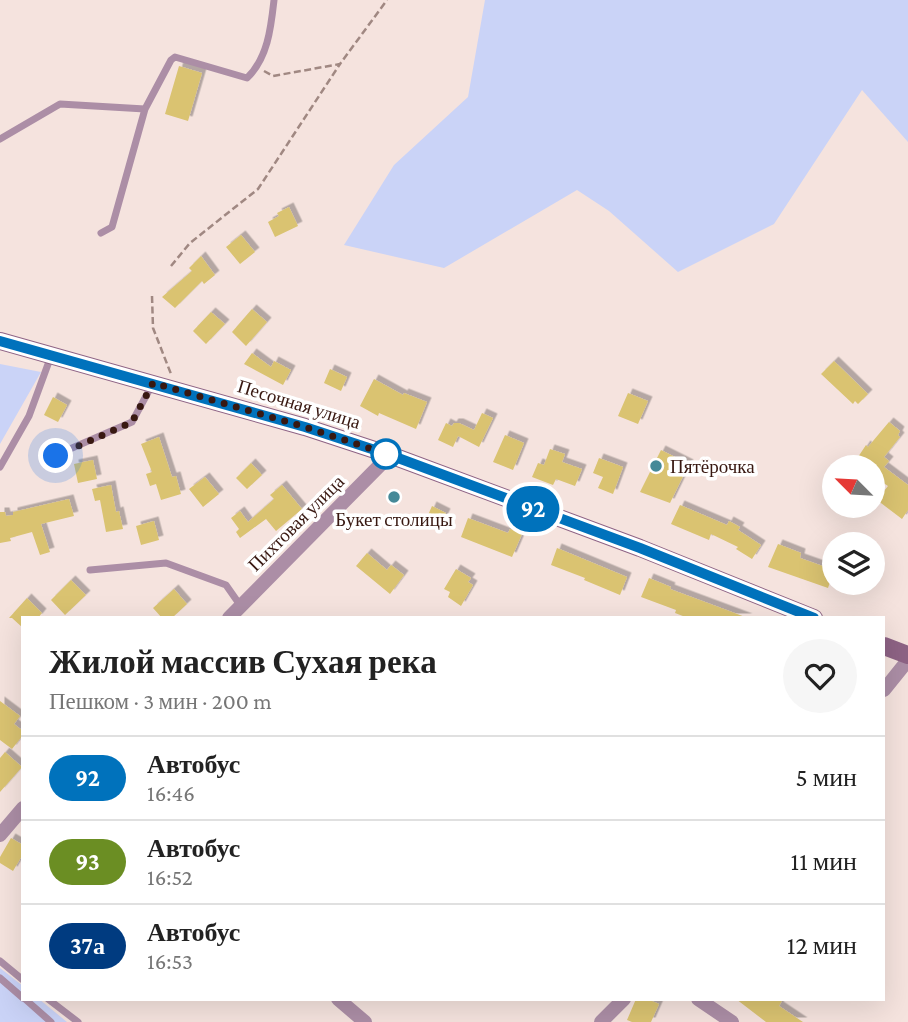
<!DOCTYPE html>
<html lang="ru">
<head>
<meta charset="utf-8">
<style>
  body { margin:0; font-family:"Crimson Pro",serif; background:#f6f6f6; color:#222; height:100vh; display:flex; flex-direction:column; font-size:26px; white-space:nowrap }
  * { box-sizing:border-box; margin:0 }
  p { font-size:23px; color:#767676 }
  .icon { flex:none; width:38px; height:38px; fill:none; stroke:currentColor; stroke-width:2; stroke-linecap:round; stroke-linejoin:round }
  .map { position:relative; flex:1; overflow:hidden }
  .sheet { position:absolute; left:21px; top:616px; width:864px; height:385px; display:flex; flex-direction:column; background:#fff; border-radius:0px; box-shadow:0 7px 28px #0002 }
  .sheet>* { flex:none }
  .badge { padding:0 14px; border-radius:23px; font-size:24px; line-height:46px }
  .needle { width:46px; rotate:294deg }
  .fabs { position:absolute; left:822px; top:455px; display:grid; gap:14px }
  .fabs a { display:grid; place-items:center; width:63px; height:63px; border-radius:50%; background:#fff; box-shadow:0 7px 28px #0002; font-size:35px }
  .you { position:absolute; width:35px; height:35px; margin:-18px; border:5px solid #fff; border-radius:50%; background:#1a73e8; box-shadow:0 0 0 10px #1a73e833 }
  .map>.badge { position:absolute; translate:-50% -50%; box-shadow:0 0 0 4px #fff }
  .round { display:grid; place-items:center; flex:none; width:74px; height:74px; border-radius:37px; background:#f6f6f6 }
  .overview { display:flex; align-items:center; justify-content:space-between; height:119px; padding:0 28px }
  h1 { font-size:33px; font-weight:800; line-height:52px }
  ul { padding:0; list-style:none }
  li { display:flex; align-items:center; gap:21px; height:84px; padding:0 28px; border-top:2px solid #e0e0e0 }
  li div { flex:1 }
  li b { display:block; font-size:26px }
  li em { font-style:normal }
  li .badge { min-width:77px; font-weight:700; text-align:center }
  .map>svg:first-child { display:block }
</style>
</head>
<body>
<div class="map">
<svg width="908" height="1022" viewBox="0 0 908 1022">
  <defs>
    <filter id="shadow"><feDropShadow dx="4.5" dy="-4.5" stdDeviation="0" flood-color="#0004"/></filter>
  </defs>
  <rect width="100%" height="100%" fill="#f5e3de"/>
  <path fill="#cad3f7" d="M485,0H908V142L862,90L774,224L678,272L609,211L577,190L444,268L344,245L394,165L468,97Z
    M0,364L41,372L0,444Z
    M0,968L23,986V999H39L67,1022H0Z"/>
  <path fill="#dac371" filter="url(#shadow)" d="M179,66L202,73L188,121L165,114Z
    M289,207L298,226L275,237L268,222L279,216L277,213Z
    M241,235L255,252L240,264L226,247Z
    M201,256L215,275L204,284L202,281L175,308L162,297L192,271L189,268Z
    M252,309L267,322L246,346L232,332Z
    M211,312L225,324L206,344L193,331Z
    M252,353L271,367L274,361L291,370L283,385L244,364Z
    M834,361L868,394L858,404L855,401L853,404L821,374Z
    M330,369L347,377L341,391L324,383Z
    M374,379L403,395L404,393L427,402L416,429L379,413L378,416L360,406Z
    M628,393L648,401L638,424L618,416Z
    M53,397L67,405L58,422L44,415Z
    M482,413L493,418L479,447L458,436L453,447L438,440L446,423L452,426L454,423H459L474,430Z
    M889,422L900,431L898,435L900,437L884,457L889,461L884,467L908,485V510L902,519L877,500L888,486L873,476V467H860L854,463L866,445L868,447Z
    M505,435L524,443L513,470L493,462Z
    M159,437L172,477L176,476L181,494L161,500L156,484L150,486L146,474L152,472L141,444Z
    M550,449L565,454L562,462L582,469L575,486L556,479L553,485L532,477L538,463L544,465Z
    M661,450L689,464L670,503L640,492Z
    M599,458L623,467L613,494L598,488L603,477L593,473Z
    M93,460L97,479L78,483L74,464Z
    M251,463L262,475L247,489L236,478Z
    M205,477L219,494L203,507L189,489Z
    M111,485L116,512L119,511L123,529L106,532L100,500L95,501L92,489Z
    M282,485L302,509L276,531L266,519L240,538L236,532L239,529L231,518L240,511L248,522L274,499L270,495Z
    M69,499L74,516L41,524L50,552L40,555L32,532L10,538L11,541L0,543V512H5L6,516L13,515V512Z
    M680,505L727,525L729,521L740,527L738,530L761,545L752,559L736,549L738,547L711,534L709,540L671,524Z
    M432,506L446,513L439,528L425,522Z
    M468,518L508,533L510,529L522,534L512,557L461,537Z
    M154,521L159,540L141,545L136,526Z
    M778,544L801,553L800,558L834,570L828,588L768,567Z
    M557,548L627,577L620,595L584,580L585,578L551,565Z
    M367,553L387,570L391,565L404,575L390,594L356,566Z
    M456,569L471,578L468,582L473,585L461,606L448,597L450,592L444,589Z
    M649,578L671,587L670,589L748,618H688L675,613L676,610L641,597Z
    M71,580L86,595L65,615L51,600Z
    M174,589L187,604L172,618H162L153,608Z
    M27,598L42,613L38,618H23V628L12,618H9Z
    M0,701L20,716L14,724L23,731V735L12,749L0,740Z
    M5,752L22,767L0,792V758Z
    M11,838L23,845V854L13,871L0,863V857Z
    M636,999H647L659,1004L651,1022H632L627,1020Z
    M736,999H783L779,1006L803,1022H766Z"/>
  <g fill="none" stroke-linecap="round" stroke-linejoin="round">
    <path stroke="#a08882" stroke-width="2.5" stroke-dasharray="7 3.5" stroke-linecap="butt" d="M264,71L273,76L340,64L387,0
      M171,266L190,243L258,189L340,64
      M152,296L153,328L171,374"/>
    <path stroke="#ac8ea6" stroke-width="7" d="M0,139L60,104L145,109L171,60L175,57L247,78C268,58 271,27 274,0
      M101,233L112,227L145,109
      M56,455L132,422L152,385
      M0,467L29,416L51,356
      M90,570L166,563L226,585L240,605
      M0,961L23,980
      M0,978L23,998
      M25,999L51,1022
      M48,999L78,1022"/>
    <path stroke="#ac8ea6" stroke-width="14" d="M229,618L390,455
      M884,690L908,660
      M0,835L23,808
      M338,999L365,1022
      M698,999L732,1022
      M601,1022L624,999"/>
    <path stroke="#8e6385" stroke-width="18" d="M0,341L305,427L390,455L640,548L814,618
      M884,646L908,655"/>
  </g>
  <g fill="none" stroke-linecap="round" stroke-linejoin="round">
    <defs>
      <path id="line" d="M0,341L305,427L390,455L640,548L814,618"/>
    </defs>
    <use href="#line" stroke="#fff" stroke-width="16"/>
    <use href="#line" stroke="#0072bc" stroke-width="10"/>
    <path stroke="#381811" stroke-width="7" stroke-dasharray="0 12.6" d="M56,456L132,422L153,383L305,427L390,455L386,454"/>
  </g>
  <circle fill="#fff" stroke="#0072bc" stroke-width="3.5" cx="386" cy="454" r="14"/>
  <g fill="#458998" stroke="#fff" stroke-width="2.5">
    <circle cx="656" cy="466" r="7"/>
    <circle cx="394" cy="497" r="7"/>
  </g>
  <g text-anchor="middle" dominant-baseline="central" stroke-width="7" stroke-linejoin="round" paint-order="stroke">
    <g font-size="19" fill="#381811" stroke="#fff">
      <text transform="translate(299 404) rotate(17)">Песочная улица</text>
      <text transform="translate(296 523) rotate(-45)">Пихтовая улица</text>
    </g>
    <g font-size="19" fill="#381811" stroke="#fff" text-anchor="start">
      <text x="670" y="466">Пятёрочка</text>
      <text x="394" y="519" text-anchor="middle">Букет столицы</text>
    </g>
  </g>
</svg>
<div class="fabs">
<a><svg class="needle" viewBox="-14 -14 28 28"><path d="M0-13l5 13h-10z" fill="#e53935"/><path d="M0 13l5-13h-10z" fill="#767676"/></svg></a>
<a><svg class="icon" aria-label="layers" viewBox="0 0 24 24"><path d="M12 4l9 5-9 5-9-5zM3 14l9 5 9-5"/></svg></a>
</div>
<div class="you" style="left:56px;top:456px"></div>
<b class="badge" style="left:533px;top:509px;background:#0072bc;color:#fff">92</b>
<section class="sheet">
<div class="overview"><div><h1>Жилой массив Сухая река</h1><p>Пешком · 3 мин · 200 m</p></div><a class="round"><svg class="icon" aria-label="heart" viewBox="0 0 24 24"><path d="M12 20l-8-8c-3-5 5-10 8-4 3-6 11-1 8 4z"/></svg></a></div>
<ul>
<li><span class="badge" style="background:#0072bc;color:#fff">92</span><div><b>Автобус</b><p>16:46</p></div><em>5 мин</em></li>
<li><span class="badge" style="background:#6b8e23;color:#fff">93</span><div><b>Автобус</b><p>16:52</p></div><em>11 мин</em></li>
<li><span class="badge" style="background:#003b80;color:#fff">37а</span><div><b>Автобус</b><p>16:53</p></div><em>12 мин</em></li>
</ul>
</section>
</div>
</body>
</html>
